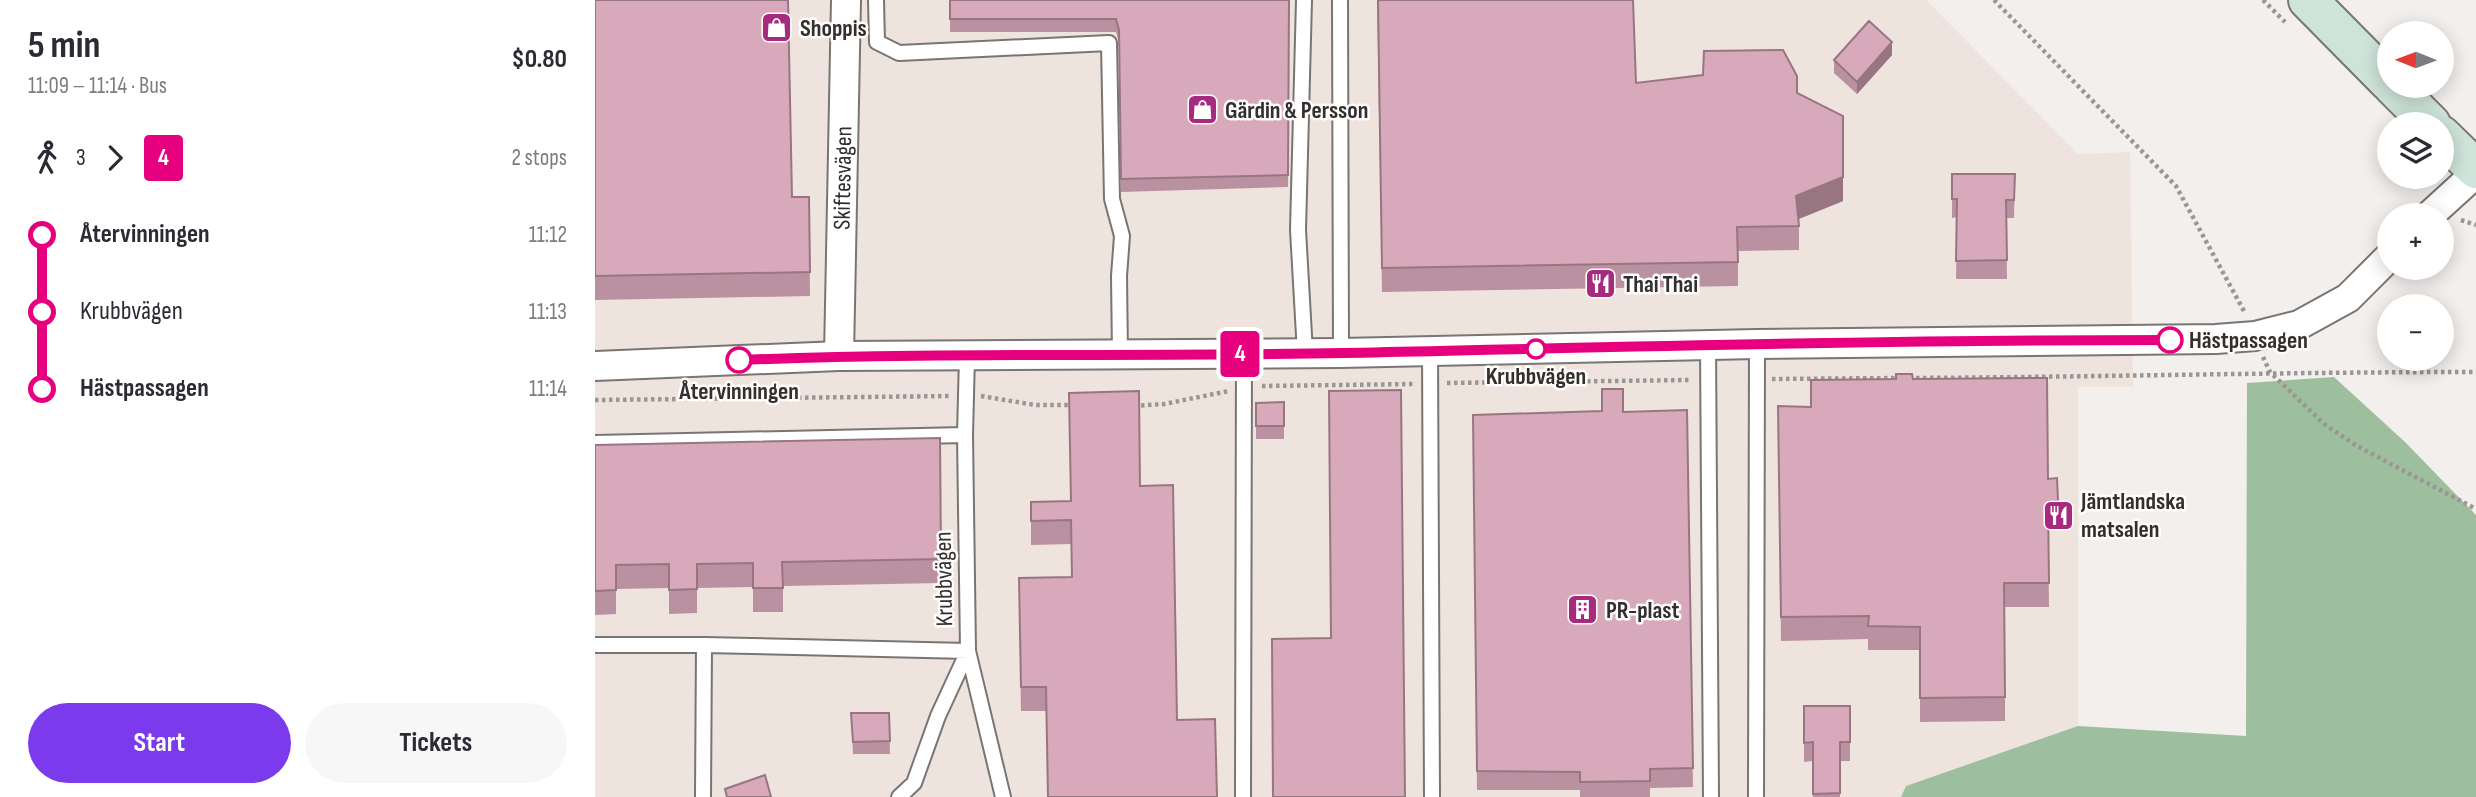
<!DOCTYPE html>
<html lang="en">
<head>
<meta charset="utf-8">
<style>
  body { margin:0; font-family:"Sofia Sans Condensed",sans-serif; background:#f7f7f7; color:#2b2b33; height:100vh; display:flex; flex-direction:column; font-size:26px; white-space:nowrap }
  * { box-sizing:border-box; margin:0 }
  p { font-size:23px; color:#7c7c81 }
  .icon { flex:none; width:38px; height:38px; fill:none; stroke:currentColor; stroke-width:2; stroke-linecap:round; stroke-linejoin:round }
  .map { position:relative; flex:1; overflow:hidden }
  .panel { display:flex; flex-direction:column; background:#fff; width:595px }
  .panel>* { flex:none }
  .badge { padding:0 14px; border-radius:5px; font-size:24px; line-height:46px }
  .needle { width:46px; rotate:271deg }
  .fabs { position:absolute; left:1782px; top:21px; display:grid; gap:14px }
  .fabs a { display:grid; place-items:center; width:77px; height:77px; border-radius:50%; background:#fff; box-shadow:0 4px 18px #0003; font-size:35px }
  .map>.badge { position:absolute; translate:-50% -50%; box-shadow:0 0 0 4px #fff }
  .legs { display:flex; align-items:center; gap:10px; height:77px; padding:0 28px; font-size:23px }
  .legs p { margin-inline-start:auto }
  .summary { display:flex; align-items:center; justify-content:space-between; height:119px; padding:0 28px }
  h1 { font-size:38px; font-weight:700; line-height:52px }
  .cta { display:flex; gap:14px; margin-top:auto; padding:14px 28px }
  .cta a { flex:1; height:80px; border-radius:42px; background:#7c3aed; color:#fff; font-size:28px; font-weight:700; line-height:80px; text-align:center }
  .cta a+a { background:#f7f7f7; color:#2b2b33 }
  ul { padding:0 28px; list-style:none }
  li { display:flex; align-items:center; gap:24px; height:77px; font-size:26px }
  li i { display:grid; place-items:center; width:10px; height:100%; margin:0 9px; background:currentColor }
  li i::after { content:''; width:18px; height:18px; margin:-9px; border:5px solid; border-radius:50%; background:#fff }
  li p { margin-inline-start:auto }
  li:first-child i { background:linear-gradient(#0000 50%,currentColor 0) }
  li:last-child i { background:linear-gradient(currentColor 50%,#0000 0) }
  main { display:flex; flex:1; min-height:0 }
  .map>svg:first-child { display:block }
</style>
</head>
<body>
<main>
<section class="panel">
<div class="summary"><div><h1>5 min</h1><p>11:09 – 11:14 · Bus</p></div><b>$0.80</b></div>
<div class="legs"><svg class="icon" aria-label="walk" viewBox="0 0 24 24"><circle cx="13" cy="4" r="2"/><path d="M13 8l-2 6 4 7M11 14l-3 7M7 12l3-4h3l4 4"/></svg>3<svg class="icon" aria-label="forward" viewBox="0 0 24 24"><path d="M9 5l7 7-7 7"/></svg><b class="badge" style="background:#e6007e;color:#fff">4</b><p>2 stops</p></div>
<ul>
<li><i style="color:#e6007e"></i><b>Återvinningen</b><p>11:12</p></li>
<li><i style="color:#e6007e"></i><span>Krubbvägen</span><p>11:13</p></li>
<li><i style="color:#e6007e"></i><b>Hästpassagen</b><p>11:14</p></li>
</ul>
<div class="cta"><a>Start</a><a>Tickets</a></div>
</section>
<div class="map">
<svg width="1881" height="797" viewBox="0 0 1881 797">
  <rect width="100%" height="100%" fill="#f2efed"/>
  <path fill="#efe3de" d="M0,0H1331L1483,154L1535,152L1538,387H1483V726L1311,786L1306,797H0Z"/>
  <path fill="#9ebf9e" d="M1739,377L1810,442L1881,515V797H1306L1311,786L1483,726L1651,736L1652,383Z"/>
  <g fill="none" stroke-linecap="round" stroke-linejoin="round">
    <defs>
      <path id="lane" d="M281,0L282,42L304,53L514,43L517,199L527,236L524,276L525,354
        M709,0L703,230L710,353
        M745,0L746,353
        M1113,346L1116,797
        M835,350L837,797
        M372,356L370,435L373,651L408,797
        M0,443L370,435
        M0,645H109L373,651L343,716L319,783L304,797
        M108,797L109,645
        M648,797L649,353
        M1161,797L1162,344"/>
      <g id="street">
        <path d="M1835,215L1881,173"/>
        <path id="s1" d="M244,356L251,0"/>
        <path d="M0,366L244,356L746,353L1162,344L1621,339L1660,336L1704,325L1753,298L1794,257"/>
      </g>
      <path id="secondary" d="M1713,0L1794,82
        M1798,86L1836,124
        M1846,135L1881,169"/>
    </defs>
    <use href="#lane" stroke="#787573" stroke-width="18"/>
    <use href="#street" stroke="#787573" stroke-width="32"/>
    <use href="#secondary" stroke="#787573" stroke-width="42"/>
    <path stroke="#999795" stroke-width="4.5" stroke-dasharray="3.5 3.5" stroke-linecap="butt" d="M1399,0L1581,186L1650,313
      M1668,0L1690,22
      M1866,220L1881,225
      M1668,357L1675,372L1729,424L1762,446L1881,509
      M1314,378C1503,377 1692,372 1881,372
      M1177,379L1305,378
      M852,383L1095,380
      M667,386L819,384
      M386,396L440,405H478
      M0,400L356,396
      M539,406L569,404L634,391"/>
    <use href="#lane" stroke="#fff" stroke-width="14"/>
    <use href="#street" stroke="#fff" stroke-width="28"/>
    <use href="#secondary" stroke="#cee3d9" stroke-width="38"/>
  </g>
  <path fill="#ba91a0" d="M0,0L197,197H214L215,296L0,300Z
    M355,0H694L693,187L526,192L524,43L521,32H355Z
    M782,0L1041,83L1202,93L1248,201L1204,219V250L1143,251V286L787,292Z
    M1297,55L1262,94L1239,73V60Z
    M1357,174H1420L1419,218H1411L1412,279H1361L1362,217L1357,218Z
    M689,402V439H661V403Z
    M1183,406L1216,407L1453,479L1463,501V525H1453L1454,607H1410V721L1325,722V650H1273V639L1186,641Z
    M1092,410L1098,787L1055,788V797H985V790H882L878,415Z
    M345,438L346,583L188,586V612H158V587L102,588V613L74,614V588L21,589V614L0,615V445Z
    M545,486L582,720L622,797L451,711H426L424,602L476,577V544L436,545V502L475,501Z
    M1209,706H1255V761H1245V797H1218V761L1209,762Z
    M256,713H294L295,754H258Z"/>
  <path fill="#977682" d="M1297,42V55L1262,94V82Z
    M1248,177V201L1201,220V196Z"/>
  <path fill="#d8a9ba" stroke="#977682" stroke-width="2" d="M0,0H193L197,197H214L215,272L0,276Z
    M355,0H694L693,175L526,179L524,30L521,19H355Z
    M783,0H1038L1041,83L1108,75L1109,51L1188,50L1202,76V93L1248,116V177L1201,196L1204,226L1142,227L1143,262L787,268Z
    M1274,21L1297,42L1262,82L1239,60Z
    M1357,174H1420L1419,200H1411L1412,260L1361,261L1362,199H1357Z
    M1301,374H1317L1318,379L1452,378L1453,479L1462,478L1463,501L1453,502L1454,583H1409L1410,697L1325,698V627L1273,626L1274,616L1186,617L1183,406L1216,407V380L1301,379Z
    M1007,389H1028V412L1092,410L1098,768L1055,769V781L985,782V772L882,771L878,415L1007,411Z
    M806,390L810,797H678L677,639L736,638L734,391Z
    M544,391L545,486L578,485L582,720L620,719L622,797H453L451,687H426L424,578L477,577L476,520L436,521V502L476,501L474,393Z
    M689,402V426H661V403Z
    M345,438L346,559L187,562L188,588H158V563L102,564V589L74,590V564L21,565V590L0,591V445Z
    M1209,706H1255V742H1245V793L1218,794V742L1209,743Z
    M256,713H294L295,741L258,742Z
    M170,775L176,797H132L130,789Z"/>
  <g fill="none" stroke-linecap="round" stroke-linejoin="round">
    <defs>
      <path id="line-1" d="M144,360C345,352 547,357 748,353C1024,347 1299,340 1575,340"/>
    </defs>
    <use href="#line-1" stroke="#fff" stroke-width="16"/>
    <use href="#line-1" stroke="#e6007e" stroke-width="10"/>
  </g>
  <defs>
    <symbol id="shop-square" viewBox="-11 -11 22 22"><rect x="-9" y="-9" width="18" height="18" rx="4" fill="#a62b7e" stroke="#fffcfb"/><path d="M-5-2.5h2.3a2.7 3.5 0 0 1 5.4 0H5L5.5 6h-11ZM-1.5-2.5h3a1.5 2.3 0 0 0-3 0Z" fill="#fff"/></symbol>
    <symbol id="restaurant-square" viewBox="-11 -11 22 22"><rect x="-9" y="-9" width="18" height="18" rx="4" fill="#a62b7e" stroke="#fffcfb"/><path d="M-5-6h1v4h1v-4h1v4h1v-4h1v5L-1.5 .5V6h-2V.5L-5-1ZM5-6V6H3V1.5H1.5Q1.5-4 5-6Z" fill="#fff"/></symbol>
    <symbol id="building-square" viewBox="-11 -11 22 22"><rect x="-9" y="-9" width="18" height="18" rx="4" fill="#a62b7e" stroke="#fffcfb"/><path d="M-4-6H4V6H1V3H-1V6H-4ZM-2.5-4.3h1.7v1.8h-1.7ZM.8-4.3h1.7v1.8H.8ZM-2.5-1h1.7V.8h-1.7ZM.8-1h1.7V.8H.8Z" fill="#fff"/></symbol>
  </defs>
  <g fill-rule="evenodd">
    <use href="#shop-square" x="164" y="10" width="35" height="35"/>
    <use href="#shop-square" x="590" y="92" width="35" height="35"/>
    <use href="#restaurant-square" x="988" y="266" width="35" height="35"/>
    <use href="#restaurant-square" x="1446" y="498" width="35" height="35"/>
    <use href="#building-square" x="970" y="592" width="35" height="35"/>
  </g>
  <g fill="#fff" stroke="#e6007e" stroke-width="3.5">
    <circle cx="1575" cy="340" r="12"/>
    <circle cx="941" cy="349" r="9"/>
    <circle cx="144" cy="360" r="12"/>
  </g>
  <g text-anchor="middle" dominant-baseline="central" stroke-width="5" stroke-linejoin="round" paint-order="stroke">
    <g font-size="24" font-weight="bold" fill="#31302f" stroke="#fffcfb" text-anchor="start">
      <text x="205" y="28">Shoppis</text>
      <text x="630" y="110">Gärdin &amp; Persson</text>
      <text x="1028" y="284">Thai Thai</text>
      <text x="1486" y="501">Jämtlandska<tspan x="1486" dy="28">matsalen</tspan></text>
      <text x="1011" y="610">PR-plast</text>
    </g>
    <g font-size="24" fill="#31302f" stroke="#fffcfb">
      <text stroke="none"><textPath href="#s1" startOffset="178">Skiftesvägen</textPath></text>
      <text transform="translate(349 579) rotate(-91)">Krubbvägen</text>
    </g>
    <g font-size="24" font-weight="bold" fill="#31302f" stroke="#fffcfb">
      <text x="1594" y="340" text-anchor="start">Hästpassagen</text>
      <text x="941" y="376">Krubbvägen</text>
      <text x="144" y="391">Återvinningen</text>
    </g>
  </g>
</svg>
<div class="fabs">
<a><svg class="needle" viewBox="-14 -14 28 28"><path d="M0-13l5 13h-10z" fill="#e53935"/><path d="M0 13l5-13h-10z" fill="#7c7c81"/></svg></a>
<a><svg class="icon" aria-label="layers" viewBox="0 0 24 24"><path d="M12 4l9 5-9 5-9-5zM3 14l9 5 9-5"/></svg></a>
<a>+</a>
<a>−</a>
</div>
<b class="badge" style="left:645px;top:354px;background:#e6007e;color:#fff">4</b>
</div>
</main>
</body>
</html>
